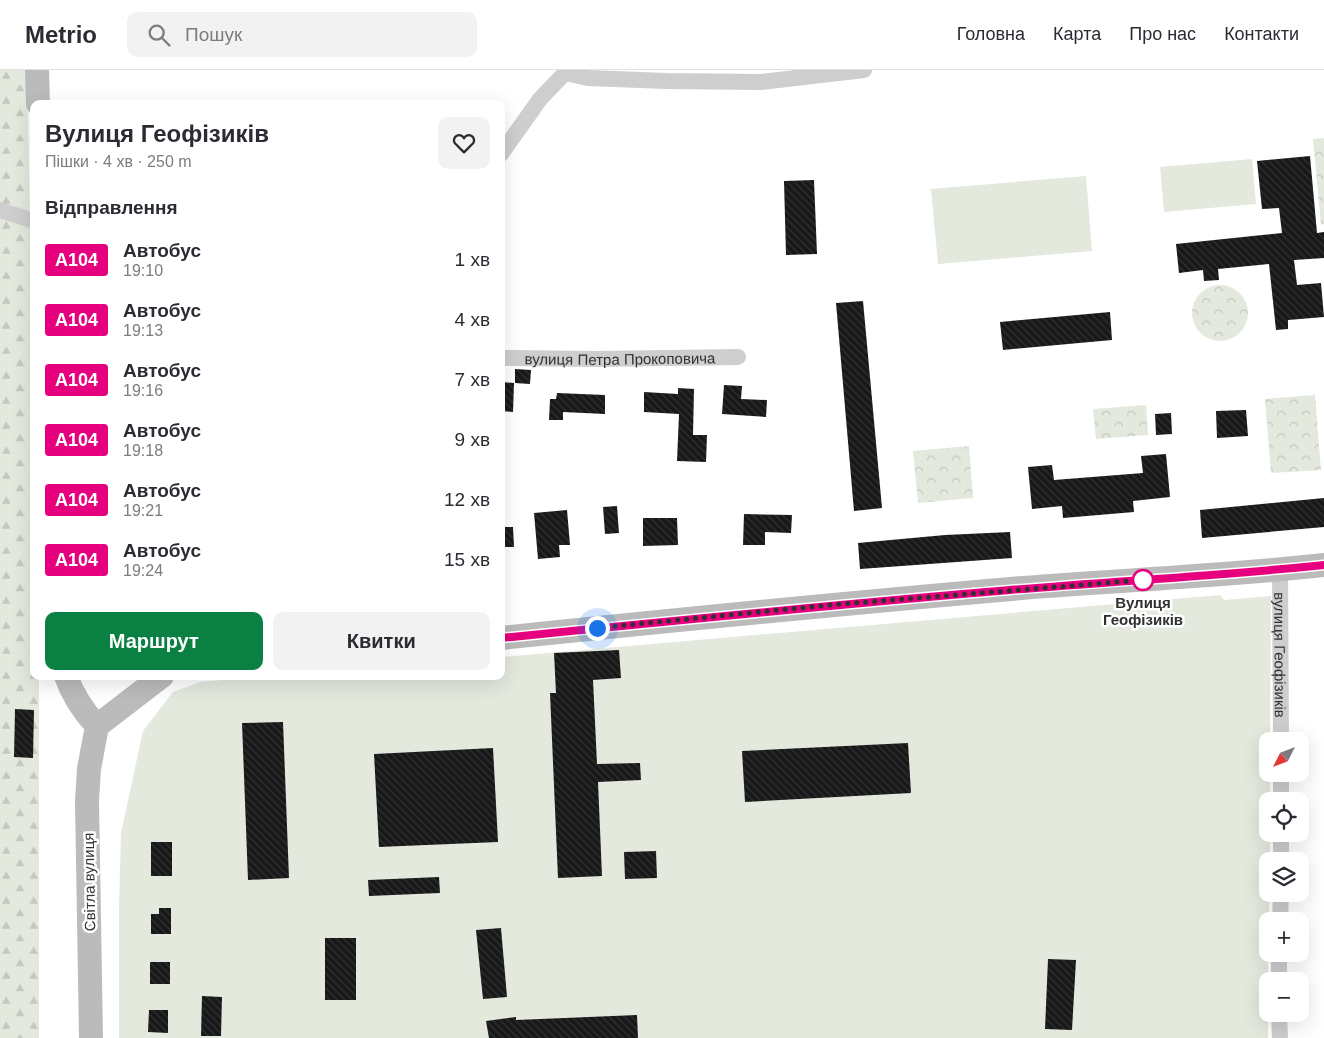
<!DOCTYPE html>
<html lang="uk">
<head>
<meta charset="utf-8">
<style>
  body { margin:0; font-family:Arial,sans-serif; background:#f2f2f3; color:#2b2b33; height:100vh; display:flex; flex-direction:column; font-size:19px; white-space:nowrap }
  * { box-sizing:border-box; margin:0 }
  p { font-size:16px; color:#7c7c81 }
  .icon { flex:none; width:28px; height:28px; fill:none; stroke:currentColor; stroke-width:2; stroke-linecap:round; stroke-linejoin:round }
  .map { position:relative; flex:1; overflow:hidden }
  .details { position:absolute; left:30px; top:30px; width:475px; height:580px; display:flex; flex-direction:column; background:#fff; border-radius:10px; box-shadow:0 5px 20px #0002 }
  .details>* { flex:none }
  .badge { padding:0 10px; border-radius:4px; font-size:18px; line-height:32px }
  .needle { width:32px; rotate:228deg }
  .controls { position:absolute; left:1259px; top:662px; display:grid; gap:10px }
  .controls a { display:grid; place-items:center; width:50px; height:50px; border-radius:10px; background:#fff; box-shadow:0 5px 20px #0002; font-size:25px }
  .you { position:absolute; width:25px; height:25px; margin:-12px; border:4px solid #fff; border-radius:50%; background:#1a73e8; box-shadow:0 0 0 8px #1a73e833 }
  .map>.badge { position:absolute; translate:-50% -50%; box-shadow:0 0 0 2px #fff }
  h2 { padding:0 15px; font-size:19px; line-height:45px }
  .round { display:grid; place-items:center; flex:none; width:52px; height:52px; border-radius:10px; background:#f2f2f3 }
  .head { display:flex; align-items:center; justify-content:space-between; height:85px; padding:0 15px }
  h1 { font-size:24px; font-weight:800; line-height:38px }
  .button { display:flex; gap:10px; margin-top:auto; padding:10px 15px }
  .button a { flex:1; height:58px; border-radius:10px; background:#0b8043; color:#fff; font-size:20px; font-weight:800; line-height:58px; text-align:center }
  .button a+a { background:#f2f2f3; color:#2b2b33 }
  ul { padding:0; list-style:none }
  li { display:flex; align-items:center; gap:15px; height:60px; padding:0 15px }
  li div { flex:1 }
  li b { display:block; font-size:19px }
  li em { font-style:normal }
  li .badge { min-width:55px; font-weight:700; text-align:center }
  header { display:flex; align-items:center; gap:30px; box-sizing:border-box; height:70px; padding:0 25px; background:#fff; border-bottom:1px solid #e1e1e2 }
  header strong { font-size:24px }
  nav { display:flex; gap:28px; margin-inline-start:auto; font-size:18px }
  .search { width:350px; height:45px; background:#f2f2f3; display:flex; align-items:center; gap:12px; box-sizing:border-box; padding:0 18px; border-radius:10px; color:#7c7c81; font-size:19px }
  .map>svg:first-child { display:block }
</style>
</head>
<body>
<header>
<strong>Metrio</strong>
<div class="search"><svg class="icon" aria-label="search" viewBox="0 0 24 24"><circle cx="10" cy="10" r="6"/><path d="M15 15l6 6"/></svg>Пошук</div>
<nav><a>Головна</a><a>Карта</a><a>Про нас</a><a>Контакти</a></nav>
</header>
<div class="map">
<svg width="1324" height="968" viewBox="0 0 1324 968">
  <defs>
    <pattern id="forest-firs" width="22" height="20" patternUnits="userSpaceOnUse" patternTransform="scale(1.25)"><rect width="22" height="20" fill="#e4e9de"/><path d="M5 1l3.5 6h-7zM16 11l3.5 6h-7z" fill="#c4c8bf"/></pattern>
    <pattern id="park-crowns" width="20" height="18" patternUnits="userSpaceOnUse" patternTransform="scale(1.25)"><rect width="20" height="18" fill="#e4e9de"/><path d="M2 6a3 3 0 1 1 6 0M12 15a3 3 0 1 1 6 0" fill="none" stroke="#c4c8bf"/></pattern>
    <pattern id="building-back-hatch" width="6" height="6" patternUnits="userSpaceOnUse" patternTransform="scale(1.25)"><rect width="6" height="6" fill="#181818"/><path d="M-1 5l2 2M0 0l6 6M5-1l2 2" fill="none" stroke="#313131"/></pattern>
  </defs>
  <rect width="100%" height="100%" fill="#fff"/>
  <path fill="#e4e9de" d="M1252,89L1256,134L1164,142L1160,97Z
    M1086,106L1092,181L938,194L931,119Z
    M1220,525L1224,530L1271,526L1270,671H1268V704H1270V731H1268V764H1270V791H1268V824H1269V851H1268V968H119V837L121,763L143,661L173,622L200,612L271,606H501V587Z"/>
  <path fill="url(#forest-firs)" d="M0,0H27L34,350V606H39V968H0Z"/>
  <path fill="url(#park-crowns)" d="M1324,68V154L1321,155L1313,69Z
    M1192 243a28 28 0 1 1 56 0a28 28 0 1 1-56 0Z
    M1315,325L1321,400L1271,403L1265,329Z
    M1146,335L1148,365L1096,369L1093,339Z
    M969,376L973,428L918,433L913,381Z"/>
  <path fill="url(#building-back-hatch)" d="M1310,86L1317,163L1324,162V188L1294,190L1297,215L1321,213L1324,247L1288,250V259L1276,260L1269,194L1218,199L1219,210L1204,211L1203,200L1179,203L1176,174L1282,163L1279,138L1262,139L1257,91Z
    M814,110L817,184L786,185L784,111Z
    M863,231L882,438L854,441L836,233Z
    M1110,242L1112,270L1003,280L1000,252Z
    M515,299L531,300L530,314L515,313Z
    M501,312L514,313L513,342L501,341Z
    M724,315L742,316L741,329L767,330L766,347L722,344Z
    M678,318L694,319L693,365H707L706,392L677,391L679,344L644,342V322L678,324Z
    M557,323L605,325V344L563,342V350H549L550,329H556Z
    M1246,340L1248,366L1217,368L1216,341Z
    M1171,343L1172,364L1156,365L1155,344Z
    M1166,384L1170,427L1133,431L1134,442L1063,448L1062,436L1032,439L1028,397L1052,395L1054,410L1143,403L1141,386Z
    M1324,428V457L1202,468L1200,440Z
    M617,436L619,463L605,464L603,437Z
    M567,440L570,475H559L560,487L538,489L534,443Z
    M744,444L792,445L791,463L765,462V475H743Z
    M643,448H677L678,475L643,476Z
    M501,457H513L514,477H501Z
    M1010,462L1012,488L860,499L858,473L945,465Z
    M619,580L621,608L593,610L597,694L640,693L641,710L598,712L602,806L558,808L550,623H556L554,583Z
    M15,639L34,640L33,688L14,687Z
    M283,652L289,808L248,810L242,653Z
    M908,673L911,723L745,732L742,681Z
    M493,678L498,772L379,777L374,684Z
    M151,772H172V806H151Z
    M656,781L657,808L625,809L624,782Z
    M439,807L440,823L369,826L368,810Z
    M159,838H171V864H151V844H159Z
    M501,858L507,927L483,929L476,860Z
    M325,868H356V930H325Z
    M1048,889L1076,890L1072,960L1045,959Z
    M150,892H170V914H150Z
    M202,926L222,927L221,966H201Z
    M149,940H168V963L148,962Z
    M637,945L638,968H489L486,951L516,947V950Z"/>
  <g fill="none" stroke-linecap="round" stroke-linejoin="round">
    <g stroke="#cecece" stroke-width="16">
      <path d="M501,84L540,29L565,3L588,8L666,11L761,12L864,0"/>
      <path d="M0,140L34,151"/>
      <path id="s1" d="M501,288L597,289L738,287"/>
      <path id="s2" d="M1280,500L1281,671"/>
      <path d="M1281,704V731"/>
      <path d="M1281,764V791"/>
      <path d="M1280,851L1281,824"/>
      <path d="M1279,911V884"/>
      <path d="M1279,944L1280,968"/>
    </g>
    <path stroke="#bbb" stroke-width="24" d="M37,0L38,34
      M501,568C675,550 848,533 1022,518C1123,510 1224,506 1324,495
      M66,606C73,626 83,641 97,656
      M97,656L162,606
      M91,968L87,731L89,699L97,656"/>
  </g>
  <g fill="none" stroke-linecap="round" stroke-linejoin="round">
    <defs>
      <path id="line" d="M501,568C671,551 840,534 1010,520C1114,511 1219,506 1324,495"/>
    </defs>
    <use href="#line" stroke="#fff" stroke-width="11"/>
    <use href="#line" stroke="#e6007e" stroke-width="8"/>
    <path stroke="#313131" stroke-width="5" stroke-dasharray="0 9" d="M597,558L830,535L1143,510"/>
  </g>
  <circle fill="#fff" stroke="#e6007e" stroke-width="2.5" cx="1143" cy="510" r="10"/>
  <g text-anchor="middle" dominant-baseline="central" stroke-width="5" stroke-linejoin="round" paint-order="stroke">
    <g font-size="15" fill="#313131" stroke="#fff">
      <text stroke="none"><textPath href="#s1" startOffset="119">вулиця Петра Прокоповича</textPath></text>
      <text stroke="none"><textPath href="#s2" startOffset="85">вулиця Геофізиків</textPath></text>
      <text transform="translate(89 812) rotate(-91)">Світла вулиця</text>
    </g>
    <g font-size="15" font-weight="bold" fill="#313131" stroke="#fff">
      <text x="1143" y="532">Вулиця<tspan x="1143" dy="17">Геофізиків</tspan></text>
    </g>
  </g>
</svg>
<div class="controls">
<a><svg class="needle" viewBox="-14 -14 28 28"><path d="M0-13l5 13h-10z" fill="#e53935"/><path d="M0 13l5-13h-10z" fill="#7c7c81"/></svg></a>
<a><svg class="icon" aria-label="locate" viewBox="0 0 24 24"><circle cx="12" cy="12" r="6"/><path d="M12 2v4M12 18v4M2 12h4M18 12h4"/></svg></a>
<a><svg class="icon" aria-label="layers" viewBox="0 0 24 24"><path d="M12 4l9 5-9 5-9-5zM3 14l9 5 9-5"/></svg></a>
<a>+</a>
<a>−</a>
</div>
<div class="you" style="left:597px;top:558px"></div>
<section class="details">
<div class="head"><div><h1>Вулиця Геофізиків</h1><p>Пішки · 4 хв · 250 m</p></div><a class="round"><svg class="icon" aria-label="heart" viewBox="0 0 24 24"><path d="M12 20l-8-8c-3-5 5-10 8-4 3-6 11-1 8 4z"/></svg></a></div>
<h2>Відправлення</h2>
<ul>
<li><span class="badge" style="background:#e6007e;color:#fff">А104</span><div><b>Автобус</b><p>19:10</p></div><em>1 хв</em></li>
<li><span class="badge" style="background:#e6007e;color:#fff">А104</span><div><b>Автобус</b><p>19:13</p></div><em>4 хв</em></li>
<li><span class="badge" style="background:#e6007e;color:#fff">А104</span><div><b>Автобус</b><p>19:16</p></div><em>7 хв</em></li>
<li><span class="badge" style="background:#e6007e;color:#fff">А104</span><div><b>Автобус</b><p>19:18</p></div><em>9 хв</em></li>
<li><span class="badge" style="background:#e6007e;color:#fff">А104</span><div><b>Автобус</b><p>19:21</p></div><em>12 хв</em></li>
<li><span class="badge" style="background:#e6007e;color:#fff">А104</span><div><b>Автобус</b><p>19:24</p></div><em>15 хв</em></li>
</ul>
<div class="button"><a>Маршрут</a><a>Квитки</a></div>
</section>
</div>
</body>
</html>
